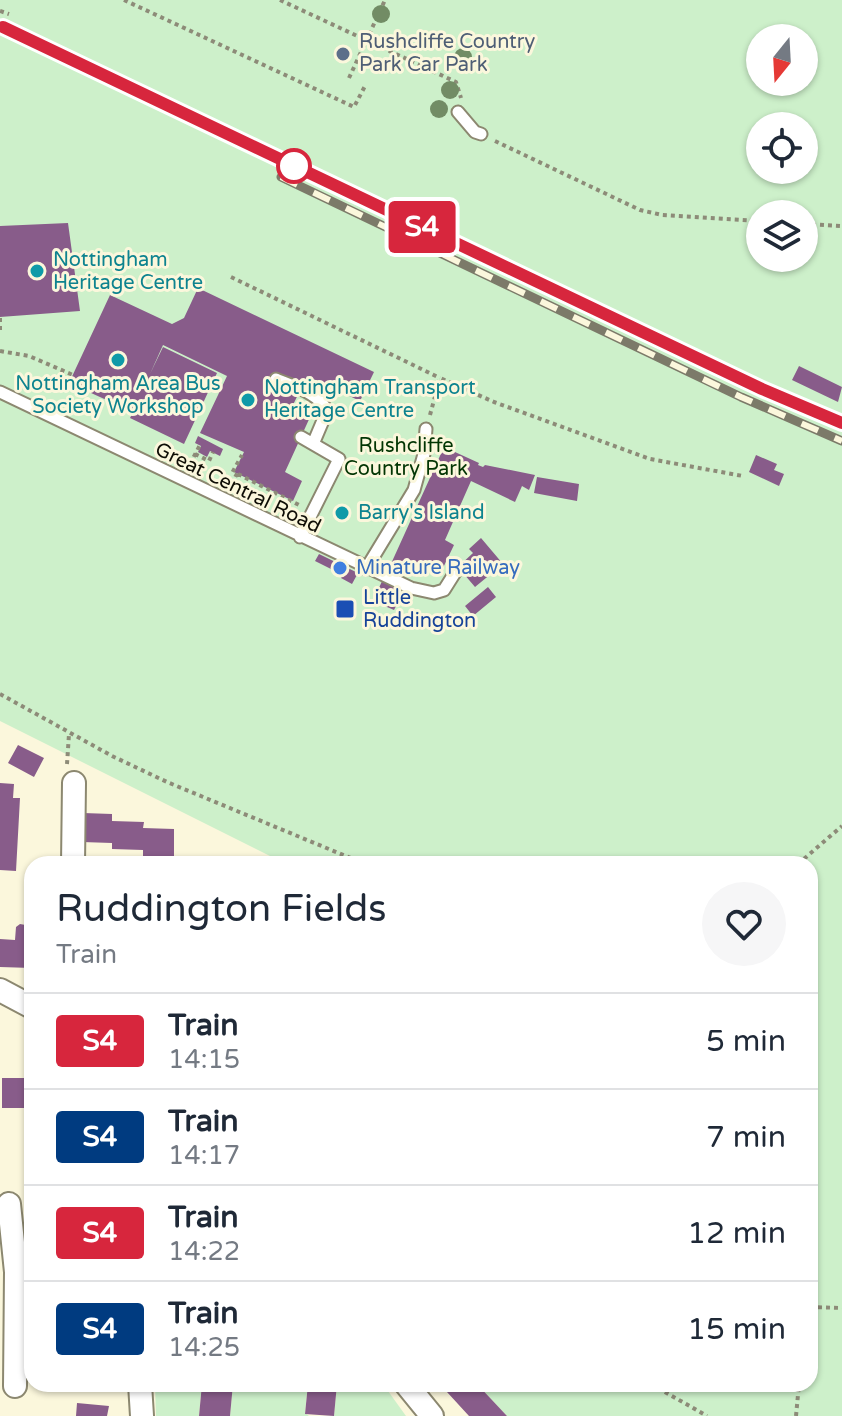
<!DOCTYPE html>
<html lang="en">
<head>
<meta charset="utf-8">
<style>
  body { margin:0; font-family:"Varela Round",sans-serif; background:#f6f6f7; color:#1f2937; height:100vh; display:flex; flex-direction:column; font-size:30px; white-space:nowrap }
  * { box-sizing:border-box; margin:0 }
  p { font-size:26px; color:#747a83 }
  .icon { flex:none; width:44px; height:44px; fill:none; stroke:currentColor; stroke-width:2; stroke-linecap:round; stroke-linejoin:round }
  .map { position:relative; flex:1; overflow:hidden }
  .sheet { position:absolute; left:24px; top:856px; width:794px; height:536px; display:flex; flex-direction:column; background:#fff; border-radius:24px; box-shadow:0 2px 6px #0004 }
  .sheet>* { flex:none }
  .badge { padding:0 16px; border-radius:6px; font-size:28px; line-height:52px }
  .needle { width:52px; rotate:198deg }
  .buttons { position:absolute; left:746px; top:24px; display:grid; gap:16px }
  .buttons a { display:grid; place-items:center; width:72px; height:72px; border-radius:50%; background:#fff; box-shadow:0 2px 6px #0004; font-size:40px }
  .map>.badge { position:absolute; translate:-50% -50%; box-shadow:0 0 0 4px #fff }
  .round { display:grid; place-items:center; flex:none; width:84px; height:84px; border-radius:42px; background:#f6f6f7 }
  .overview { display:flex; align-items:center; justify-content:space-between; height:136px; padding:0 32px }
  h1 { font-size:38px; font-weight:600; line-height:60px }
  ul { padding:0; list-style:none }
  li { display:flex; align-items:center; gap:24px; height:96px; padding:0 32px; border-top:2px solid #e0e1e3 }
  li div { flex:1 }
  li b { display:block; font-size:30px }
  li em { font-style:normal }
  li .badge { min-width:88px; font-weight:700; text-align:center }
  .map>svg:first-child { display:block }
</style>
</head>
<body>
<div class="map">
<svg width="842" height="1416" viewBox="0 0 842 1416">
  <rect width="100%" height="100%" fill="#fbf7dc"/>
  <path fill="#cdf0ca" fill-rule="evenodd" d="M0,0H842V1416H507L477,1384H810V864H286L0,721ZM760,38H804V82H760ZM760,126H804V170H760ZM760,214H804V258H760Z
    M155,1384H202L199,1416H156Z
    M233,1384H308L305,1413L309,1416H230Z
    M337,1384H383L406,1416H334Z"/>
  <path fill="#885c8a" d="M68,223L80,311L0,317V226Z
    M198,288L374,372L360,401L307,376L292,407L311,415L285,472L302,481L293,501L234,472L244,452L200,433L227,376L163,345L150,374L163,347L217,373L184,444L130,418L133,412L69,383L110,295L172,324L184,318Z
    M799,366L842,387L838,402L792,380Z
    M198,436L223,449L220,456L210,451L207,457L198,452L201,446L195,443Z
    M444,447L479,463L478,465L483,467L485,465L535,475L529,490L522,486L515,502L471,481L445,540L454,545L442,570L424,561L416,577L390,566Z
    M756,455L777,464L774,470L784,474L779,486L749,472Z
    M537,477L579,484L577,501L534,493Z
    M338,505L350,511L346,520L333,514Z
    M481,538L503,564L475,587L458,567L473,553L469,549Z
    M319,554L358,573L352,584L341,578L343,575L315,561Z
    M383,579L405,589L394,610L373,601Z
    M488,587L496,597L473,616L465,606Z
    M18,745L44,758L34,777L8,763Z
    M0,783L14,784L13,798H20L16,871L0,870Z
    M83,813L112,814V821L144,822L143,828L174,829V856H143V850L112,849V843L82,842Z
    M205,859H233V864H205Z
    M20,924L31,926L32,968L0,967V939L15,940L16,927Z
    M2,1078H32V1108H2Z
    M68,1384H94V1390L68,1389Z
    M202,1384H233L230,1416H199Z
    M308,1384H337L334,1416L305,1414Z
    M455,1384H477L507,1416H469L447,1392Z
    M77,1403L109,1406L107,1416H76Z"/>
  <g fill="none" stroke-linecap="round" stroke-linejoin="round">
    <defs>
      <path id="service" d="M458,112L475,132L481,134
        M276,379C294,387 318,392 327,411L313,444
        M0,392L411,588L434,593L444,590L456,571
        M300,537L339,459L301,437
        M366,569L414,490L424,454L426,429"/>
      <path id="minor" d="M73,864L74,783
        M0,990L32,1007
        M9,1204L16,1272L15,1386
        M140,1384L142,1416
        M406,1384L432,1416"/>
    </defs>
    <use href="#service" stroke="#8c8870" stroke-width="15"/>
    <use href="#minor" stroke="#8c8870" stroke-width="26"/>
    <path stroke="#8d8b78" stroke-width="4" stroke-dasharray="4 4" stroke-linecap="butt" d="M124,0L354,107L365,86
      M280,0L456,82L461,98
      M0,11L9,14
      M349,78L385,0
      M495,141L640,210L662,215L760,221
      M804,224L842,226
      M231,277L440,378
      M0,318V333
      M0,351L29,356L73,375
      M430,415L440,378L494,402L650,459L743,476
      M195,454L209,461L213,452
      M190,464L200,445
      M238,474L299,505
      M238,476L232,473L242,455
      M0,694L112,756L167,782L365,864
      M67,764L69,734
      M798,864L842,826
      M810,1307L842,1308
      M651,1384L707,1416
      M796,1416L799,1384"/>
    <use href="#service" stroke="#fff" stroke-width="11"/>
    <use href="#minor" stroke="#fff" stroke-width="22"/>
    <defs>
      <path id="rail" d="M3,27L762,389L842,423
        M281,177L741,397L842,441"/>
    </defs>
    <use href="#rail" stroke="#7c7a69" stroke-width="9"/>
    <use href="#rail" stroke="#fbf7dc" stroke-width="6" stroke-dasharray="18" stroke-linecap="butt"/>
  </g>
  <g fill="#728c65">
    <circle cx="381" cy="14" r="9"/>
    <circle cx="463" cy="57" r="9"/>
    <circle cx="450" cy="90" r="9"/>
    <circle cx="439" cy="109" r="9"/>
  </g>
  <g fill="none" stroke-linecap="round" stroke-linejoin="round">
    <defs>
      <path id="line" d="M3,27L762,389L842,423"/>
    </defs>
    <use href="#line" stroke="#fff" stroke-width="18"/>
    <use href="#line" stroke="#d7263d" stroke-width="12"/>
  </g>
  <circle fill="#5c6f8a" stroke="#fbf7dc" stroke-width="3" cx="343" cy="54" r="8"/>
  <circle fill="#fff" stroke="#d7263d" stroke-width="4" cx="294" cy="166" r="16"/>
  <g fill="#0f9aa8" stroke="#fbf7dc" stroke-width="3">
    <circle cx="37" cy="271" r="8"/>
    <circle cx="118" cy="360" r="8"/>
    <circle cx="248" cy="400" r="8"/>
    <circle cx="342" cy="513" r="8"/>
  </g>
  <circle fill="#3f7fe0" stroke="#fbf7dc" stroke-width="3" cx="340" cy="568" r="8"/>
  <rect fill="#1a4fb4" stroke="#fbf7dc" stroke-width="3" x="335" y="599" width="20" height="20" rx="4"/>
  <g text-anchor="middle" dominant-baseline="central" stroke-width="6" stroke-linejoin="round" paint-order="stroke">
    <g font-size="20" fill="#4e5e75" stroke="#fbf7dc" text-anchor="start">
      <text x="359" y="42">Rushcliffe Country<tspan x="359" dy="23">Park Car Park</tspan></text>
    </g>
    <g font-size="20" fill="#0d838f" stroke="#fbf7dc" text-anchor="start">
      <text x="53" y="260">Nottingham<tspan x="53" dy="23">Heritage Centre</tspan></text>
      <text x="118" y="384" text-anchor="middle">Nottingham Area Bus<tspan x="118" dy="23">Society Workshop</tspan></text>
      <text x="264" y="388">Nottingham Transport<tspan x="264" dy="23">Heritage Centre</tspan></text>
      <text x="358" y="513">Barry's Island</text>
    </g>
    <g font-size="20" fill="#023503" stroke="#fbf7dc">
      <text x="406" y="446">Rushcliffe<tspan x="406" dy="23">Country Park</tspan></text>
    </g>
    <g font-size="20" fill="#0e0d05" stroke="#fbf7dc">
      <text transform="translate(238 488) rotate(26)">Great Central Road</text>
    </g>
    <g font-size="20" fill="#366cbe" stroke="#fbf7dc" text-anchor="start">
      <text x="356" y="568">Minature Railway</text>
    </g>
    <g font-size="20" fill="#164399" stroke="#fbf7dc" text-anchor="start">
      <text x="363" y="598">Little<tspan x="363" dy="23">Ruddington</tspan></text>
    </g>
  </g>
</svg>
<div class="buttons">
<a><svg class="needle" viewBox="-14 -14 28 28"><path d="M0-13l5 13h-10z" fill="#e53935"/><path d="M0 13l5-13h-10z" fill="#747a83"/></svg></a>
<a><svg class="icon" aria-label="locate" viewBox="0 0 24 24"><circle cx="12" cy="12" r="6"/><path d="M12 2v4M12 18v4M2 12h4M18 12h4"/></svg></a>
<a><svg class="icon" aria-label="layers" viewBox="0 0 24 24"><path d="M12 4l9 5-9 5-9-5zM3 14l9 5 9-5"/></svg></a>
</div>
<b class="badge" style="left:422px;top:227px;background:#d7263d;color:#fff">S4</b>
<section class="sheet">
<div class="overview"><div><h1>Ruddington Fields</h1><p>Train</p></div><a class="round"><svg class="icon" aria-label="heart" viewBox="0 0 24 24"><path d="M12 20l-8-8c-3-5 5-10 8-4 3-6 11-1 8 4z"/></svg></a></div>
<ul>
<li><span class="badge" style="background:#d7263d;color:#fff">S4</span><div><b>Train</b><p>14:15</p></div><em>5 min</em></li>
<li><span class="badge" style="background:#003b80;color:#fff">S4</span><div><b>Train</b><p>14:17</p></div><em>7 min</em></li>
<li><span class="badge" style="background:#d7263d;color:#fff">S4</span><div><b>Train</b><p>14:22</p></div><em>12 min</em></li>
<li><span class="badge" style="background:#003b80;color:#fff">S4</span><div><b>Train</b><p>14:25</p></div><em>15 min</em></li>
</ul>
</section>
</div>
</body>
</html>
